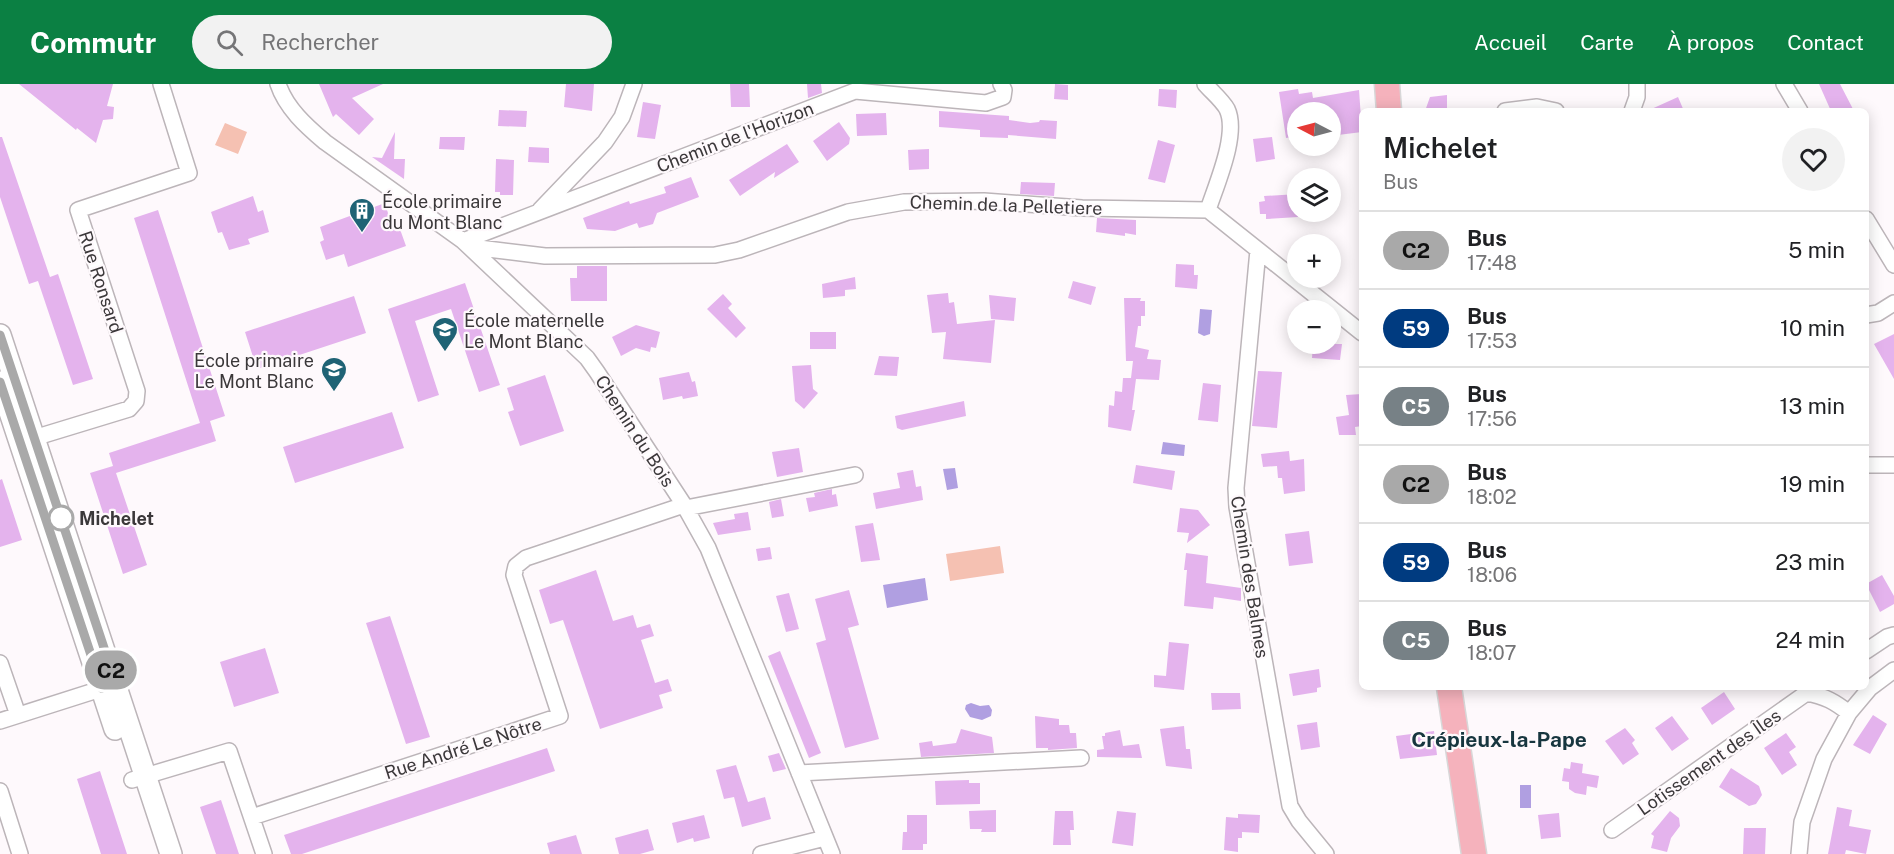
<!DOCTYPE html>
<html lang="fr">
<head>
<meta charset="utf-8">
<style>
  body { margin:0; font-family:"Public Sans",sans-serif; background:#f2f2f2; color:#202124; height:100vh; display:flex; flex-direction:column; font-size:22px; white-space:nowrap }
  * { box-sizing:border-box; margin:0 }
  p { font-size:20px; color:#757577 }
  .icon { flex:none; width:33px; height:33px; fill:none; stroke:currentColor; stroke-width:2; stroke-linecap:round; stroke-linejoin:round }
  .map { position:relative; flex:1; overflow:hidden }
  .panel { position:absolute; left:1359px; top:24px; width:510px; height:582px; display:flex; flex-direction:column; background:#fff; border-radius:9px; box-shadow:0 3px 15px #0003 }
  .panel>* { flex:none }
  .badge { padding:0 12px; border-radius:20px; font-size:21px; line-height:39px }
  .needle { width:39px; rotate:276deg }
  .fabs { position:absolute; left:1287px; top:18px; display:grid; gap:12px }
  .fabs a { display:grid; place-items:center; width:54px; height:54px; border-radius:50%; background:#fff; box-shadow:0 3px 15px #0003; font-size:30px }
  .map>.badge { position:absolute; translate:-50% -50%; box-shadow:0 0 0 3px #fff }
  .round { display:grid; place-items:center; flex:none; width:63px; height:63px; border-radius:32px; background:#f2f2f2 }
  .summary { display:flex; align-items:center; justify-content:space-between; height:102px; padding:0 24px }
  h1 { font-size:28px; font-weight:600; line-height:45px }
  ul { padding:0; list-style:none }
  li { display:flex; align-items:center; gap:18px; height:78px; padding:0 24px; border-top:2px solid #e0e0e0 }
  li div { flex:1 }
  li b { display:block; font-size:22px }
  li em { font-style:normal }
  li .badge { min-width:66px; font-weight:700; text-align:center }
  header { display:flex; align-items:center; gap:36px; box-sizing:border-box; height:84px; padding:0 30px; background:#0b8043; color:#fff }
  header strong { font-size:28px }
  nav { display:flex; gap:33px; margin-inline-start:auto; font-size:21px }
  .search { width:420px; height:54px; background:#f2f2f2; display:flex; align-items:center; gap:15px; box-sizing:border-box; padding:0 21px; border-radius:33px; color:#757577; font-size:22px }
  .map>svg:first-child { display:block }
</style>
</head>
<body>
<header>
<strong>Commutr</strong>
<div class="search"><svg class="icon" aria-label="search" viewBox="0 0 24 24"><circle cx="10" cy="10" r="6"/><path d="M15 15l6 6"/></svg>Rechercher</div>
<nav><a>Accueil</a><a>Carte</a><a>À propos</a><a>Contact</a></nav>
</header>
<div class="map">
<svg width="1894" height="770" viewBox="0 0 1894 770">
  <rect width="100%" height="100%" fill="#fef9fc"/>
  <path fill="#f5c1b2" d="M225,39L247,48L238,70L215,61Z
    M1000,462L1004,489L950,497L946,470Z"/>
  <path fill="#b09fe1" d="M1200,225L1212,226L1210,250L1204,252L1198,249Z
    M1163,358L1185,361L1184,372L1161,370Z
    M955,384L958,404L947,406L943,385Z
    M925,494L928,516L887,524L883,501Z
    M971,619L980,622L989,621L992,626L991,632L982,636L970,633L965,625L966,621Z
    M1520,701H1531V724H1520Z"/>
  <path fill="#e4b3ed" d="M19,0H113L107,22L114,23L113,35L103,36L96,59L77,44L76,46Z
    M319,0H383L352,14L374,35L359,51L336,30L333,33Z
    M566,0H594L592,27L564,23Z
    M730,0H749L750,23H731Z
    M807,0H821L822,9L808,14Z
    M1055,0L1068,1V16L1054,15Z
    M1819,0H1840L1854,27H1831Z
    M1159,5L1177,6L1176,24L1158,22Z
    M1298,5L1299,10L1312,8L1313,14L1359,6L1362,48L1330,52V28H1298V52L1286,54L1279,8Z
    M1447,11V27H1425L1430,13Z
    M1678,13L1684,27H1647Z
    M643,18L661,21L655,55L637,53Z
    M499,26L527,27L526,43L498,42Z
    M939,27L1009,32V36L1030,39L1039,38L1040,36L1057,37L1056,55L1008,51V54L980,53V46L939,43Z
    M886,29L887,51L857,52L856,30Z
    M839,38L850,54L849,60L827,77L813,57Z
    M395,48L394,75H405L404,95L372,73L382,74Z
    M0,53H2L50,193L58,190L93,295L73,301L38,197L29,200L0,113Z
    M440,53H465L464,66L439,65Z
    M1272,53L1275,75L1256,78L1253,55Z
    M1158,56L1175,61L1165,99L1148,95Z
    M787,60L799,78L774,94L775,88L740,112L729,96Z
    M529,63L549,64V79L528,78Z
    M929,65V85L909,86L908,66Z
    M496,75L514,76L513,111H500V108H495Z
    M691,93L699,113L657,129L653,140L639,144L637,139L615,147L587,145L583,134L629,117L630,120L666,109L664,103Z
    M1021,98L1055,99L1054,112L1020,110Z
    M1298,110V133L1266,135V130H1260L1259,118L1265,117L1264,112Z
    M253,112L258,128L263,126L269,148L248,155L250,160L229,166L222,148L218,149L211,128Z
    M385,119L390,136L396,134L406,162L348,183L344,170L326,176L320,158L324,156L320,143Z
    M158,126L225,332L210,337L216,357L116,389L147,481L123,490L90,389L113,382L109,369L200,339L134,134Z
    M1097,134L1136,136V151L1125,149V152L1096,148Z
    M1176,180L1194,181V191H1198L1197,205L1175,203Z
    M577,182H607V217H571L570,194H577Z
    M855,193L856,205L845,206V212L823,214L822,200Z
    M1073,197L1096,203L1091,221L1068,214Z
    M465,199L500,301L479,308L451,225L415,237L439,311L418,318L388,225Z
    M948,209L949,219L954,218L957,240L995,236L991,279L943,275L946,248L932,249L927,211Z
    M723,210L732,220L728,224L746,244L736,254L707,225Z
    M989,211L1016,214L1014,237L991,235Z
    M354,212L366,249L257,285L245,248Z
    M1124,214H1141L1140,217H1145V232H1141V242H1138L1135,263L1149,266L1147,275L1161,276L1159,296L1136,295L1132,326H1135L1131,347L1108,343L1109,321L1114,322L1115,307L1122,308L1123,294H1131L1133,277H1126Z
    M636,241L660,248L656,264L651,263L650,268L636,264L621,272L612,253Z
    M810,248H836V265H810Z
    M1894,250V295L1874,260Z
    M1313,260H1342L1340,276L1312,274Z
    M879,272L899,273L897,292L874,291Z
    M811,281L813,305L818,309L804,325L795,317L792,282Z
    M1258,287L1282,288L1277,344L1252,342Z
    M689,288L692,298L695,297L698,312L683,315L682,312L663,316L659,294Z
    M545,291L564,347L520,362L508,328L514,326L507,304Z
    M1203,299L1221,301L1218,338L1198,336Z
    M1362,310V342L1355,343L1356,351H1339L1336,333L1349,331L1346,311Z
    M964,317L966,332L902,346L897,344L895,332Z
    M392,328L404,364L295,399L283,363Z
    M799,364L803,388L777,393L772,368Z
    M1289,367L1290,377L1304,375L1305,407L1284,410L1282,394H1278L1277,382L1263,383L1261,370Z
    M1136,381L1175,387L1172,406L1133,399Z
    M913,386L916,403L921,402L923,416L876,425L873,409L900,404L897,389Z
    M2,395L22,456L0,463V396Z
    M832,405V411L836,410L838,422L809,428L806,414L815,413L814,409Z
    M781,415L784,432L772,434L769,418Z
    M1180,424L1198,426L1210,441L1187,459L1189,449L1177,448Z
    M748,428L751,446L718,451L713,439L735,435L734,430Z
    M873,439L880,476L861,478L855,442Z
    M1309,447L1313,479L1289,482L1285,450Z
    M770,463L772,475L758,477L756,465Z
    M1186,469L1208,472L1206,499L1241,504V517L1214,513L1213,525L1184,522L1187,486H1184Z
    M596,486L613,537L633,531L637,544L650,540L654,552L641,556L655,599L668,595L672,607L659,611L663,624L600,645L563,536L550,540L539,506Z
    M1882,491L1894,512V520L1880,528L1866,500Z
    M849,506L859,541L848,544L879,655L845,664L816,559L826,556L815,515Z
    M789,509L799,545L786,548L776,512Z
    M390,532L430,653L406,660L366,539Z
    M1169,558L1189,560L1184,606L1154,603V591L1166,592Z
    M265,564L279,609L234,623L220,578Z
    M780,567L821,669L809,674L768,572Z
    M1319,585L1321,603L1317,604V608L1293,612L1289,590Z
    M1724,608L1735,625L1712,641L1701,624Z
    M1211,609H1240L1241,625L1212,626Z
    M1873,631L1887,640L1870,670L1853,661Z
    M1035,632L1059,635V641H1069L1070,649H1076L1077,664L1048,666V664H1036Z
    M1672,632L1689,655L1672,667L1655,644Z
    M1317,638L1320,663L1301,666L1297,641Z
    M1184,642L1186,665H1190L1192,685L1166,682L1160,645Z
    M1625,644L1635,656L1632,659L1639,670L1623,681L1605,657Z
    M961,645L992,653L994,669L921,673L919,659L932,657L933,662L956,659Z
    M1120,646L1123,662L1139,660L1142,674L1097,673V666L1104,665L1102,652H1105V649Z
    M1434,647L1437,671L1400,675L1396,652Z
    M1786,649L1796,663L1789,668L1797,681L1782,691L1764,664Z
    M547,664L555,687L302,770H291L284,751Z
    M779,669L786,685L773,688L768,672Z
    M1571,678L1583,680L1582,689L1599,692L1597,704L1587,702L1586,711L1575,709L1569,705V698L1562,697L1564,684L1570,685Z
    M736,681L748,718L765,713L771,735L742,743L734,713L724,715L716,686Z
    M1731,684L1759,702L1762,711L1756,720L1749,722L1719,703Z
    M100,687L127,770H101L77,695Z
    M969,696V699H980V720L936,721L935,697Z
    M221,716L239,770H216L200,723Z
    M1837,723L1852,726L1849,742L1871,746L1866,770L1846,766L1845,770H1828Z
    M996,726V748H981L982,745H970L969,727Z
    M1055,727H1073L1074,746H1070L1071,761H1053Z
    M1117,727L1136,729L1133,762L1112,759Z
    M1670,727L1679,734L1680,742L1671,754L1667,768L1651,764L1654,752L1651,750Z
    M1559,729L1561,753L1541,755L1538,731Z
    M1238,730L1260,731L1259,749L1242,748V754H1238V768L1224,766L1226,733L1238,734Z
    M704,731L710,754L694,758L693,754L677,759L672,739Z
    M907,731H927V760H923V766H902L903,748H907Z
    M1744,744H1766L1765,770H1743Z
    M648,745L654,766L640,770H619L615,754Z
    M576,751L582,770H550L547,759Z"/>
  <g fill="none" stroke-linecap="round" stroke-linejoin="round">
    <defs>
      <path id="street" d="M278,0C286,24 306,42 325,58L463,157L587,274L597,288L684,421L708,464L832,770
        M1205,0C1212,8 1222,16 1227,25C1239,50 1216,101 1208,126
        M1784,0L1800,27
        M1505,27L1537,23L1556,27
        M1632,27L1637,13V0
        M540,126L605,58L622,33L634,0
        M1866,135L1894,181
        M463,157L855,7L986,19L1003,13L1004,6L1001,0
        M471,163L545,172L715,171L739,166L848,128L904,118L984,117L1082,124L1208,126L1362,249
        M1258,166L1236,404L1237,423L1290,722L1299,737L1326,770
        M1866,231L1878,229L1894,219
        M24,357L129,325L136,317L137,307L78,126L189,89L161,0
        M1866,381H1894
        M686,424L855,391
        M1866,567L1887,553L1894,551
        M0,579L18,631
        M1806,609C1825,612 1835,618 1849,629
        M0,637L110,602
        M799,689L1081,674
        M132,696L229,667L264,770
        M0,707L20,770
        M252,733L560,632L514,491L516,482L526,474L684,421
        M1612,746L1815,603
        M761,770L825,754
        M1799,770L1802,738L1824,675L1849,629L1870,604L1894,586"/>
      <path id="secondary" d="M0,251L171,770
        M0,298L115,645"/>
      <path id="primary" d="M1387,0L1389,27
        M1449,603L1474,770"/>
    </defs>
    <use href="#street" stroke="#bcb5b9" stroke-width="18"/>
    <use href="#secondary" stroke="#bcb5b9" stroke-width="24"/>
    <use href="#primary" stroke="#d8d7d8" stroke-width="27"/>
    <use href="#street" stroke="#fff" stroke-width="15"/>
    <use href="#secondary" stroke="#fff" stroke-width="21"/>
    <use href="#primary" stroke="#f5b2bc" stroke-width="24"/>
  </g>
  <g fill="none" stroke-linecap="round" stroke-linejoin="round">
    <defs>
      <path id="line" d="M0,251L116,600L102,604L0,298"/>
    </defs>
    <use href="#line" stroke="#fff" stroke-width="14"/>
    <use href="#line" stroke="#a9a9a9" stroke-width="9"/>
  </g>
  <defs>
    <symbol id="building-pin" viewBox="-11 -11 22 30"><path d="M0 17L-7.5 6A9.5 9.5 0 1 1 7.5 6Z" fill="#1f6375" stroke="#fef9fc"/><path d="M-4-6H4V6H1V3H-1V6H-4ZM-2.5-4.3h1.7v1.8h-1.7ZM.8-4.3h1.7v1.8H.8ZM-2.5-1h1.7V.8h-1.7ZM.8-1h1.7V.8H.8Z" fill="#fff"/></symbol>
    <symbol id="school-pin" viewBox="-11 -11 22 30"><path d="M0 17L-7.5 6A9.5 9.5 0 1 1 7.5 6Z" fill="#1f6375" stroke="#fef9fc"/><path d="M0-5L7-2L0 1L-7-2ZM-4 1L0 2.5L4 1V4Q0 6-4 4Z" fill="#fff"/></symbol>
  </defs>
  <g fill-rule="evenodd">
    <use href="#building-pin" x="347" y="112" width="30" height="40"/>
    <use href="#school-pin" x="430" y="231" width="30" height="40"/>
    <use href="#school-pin" x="319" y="271" width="30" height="40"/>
  </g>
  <circle fill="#fff" stroke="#a9a9a9" stroke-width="3" cx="61" cy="434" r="12"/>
  <g text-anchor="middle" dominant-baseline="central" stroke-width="4.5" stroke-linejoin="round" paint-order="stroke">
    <g font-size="18" fill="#3b383a" stroke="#fef9fc">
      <text transform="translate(735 53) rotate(-21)">Chemin de l'Horizon</text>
      <text transform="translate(1006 121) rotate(2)">Chemin de la Pelletiere</text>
      <text transform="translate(101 198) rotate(72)">Rue Ronsard</text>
      <text transform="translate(635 347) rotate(57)">Chemin du Bois</text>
      <text transform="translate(1250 493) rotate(81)">Chemin des Balmes</text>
      <text transform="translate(463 664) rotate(-18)">Rue André Le Nôtre</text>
      <text transform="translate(1709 678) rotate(-35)">Lotissement des Îles</text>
    </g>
    <g font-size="18" fill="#3b383a" stroke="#fef9fc" text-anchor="start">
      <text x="382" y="117">École primaire<tspan x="382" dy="21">du Mont Blanc</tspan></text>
      <text x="464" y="236">École maternelle<tspan x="464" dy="21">Le Mont Blanc</tspan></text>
      <text x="314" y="276" text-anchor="end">École primaire<tspan x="314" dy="21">Le Mont Blanc</tspan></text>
    </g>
    <g font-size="18" font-weight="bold" fill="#3b383a" stroke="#fef9fc" text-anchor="start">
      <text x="79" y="434">Michelet</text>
    </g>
    <g font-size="21" font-weight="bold" fill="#17363f" stroke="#fef9fc">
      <text x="1499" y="655">Crépieux-la-Pape</text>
    </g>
  </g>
</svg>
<div class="fabs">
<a><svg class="needle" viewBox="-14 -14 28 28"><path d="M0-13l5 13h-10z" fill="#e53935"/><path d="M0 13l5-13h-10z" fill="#757577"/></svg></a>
<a><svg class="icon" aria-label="layers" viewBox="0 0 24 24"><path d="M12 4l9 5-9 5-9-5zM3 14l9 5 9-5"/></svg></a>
<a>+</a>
<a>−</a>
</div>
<b class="badge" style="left:111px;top:586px;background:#a9a9a9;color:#111">C2</b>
<section class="panel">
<div class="summary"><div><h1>Michelet</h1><p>Bus</p></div><a class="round"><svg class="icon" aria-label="heart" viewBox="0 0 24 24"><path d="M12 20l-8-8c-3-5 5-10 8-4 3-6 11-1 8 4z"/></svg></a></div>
<ul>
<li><span class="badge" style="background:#a9a9a9;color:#111">C2</span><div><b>Bus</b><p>17:48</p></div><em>5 min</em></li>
<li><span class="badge" style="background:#003b80;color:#fff">59</span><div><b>Bus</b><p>17:53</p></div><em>10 min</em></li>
<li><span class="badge" style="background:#778186;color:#fff">C5</span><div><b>Bus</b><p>17:56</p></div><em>13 min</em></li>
<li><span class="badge" style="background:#a9a9a9;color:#111">C2</span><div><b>Bus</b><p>18:02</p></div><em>19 min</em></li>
<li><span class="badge" style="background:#003b80;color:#fff">59</span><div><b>Bus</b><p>18:06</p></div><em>23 min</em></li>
<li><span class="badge" style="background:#778186;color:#fff">C5</span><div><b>Bus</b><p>18:07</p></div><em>24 min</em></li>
</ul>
</section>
</div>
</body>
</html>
